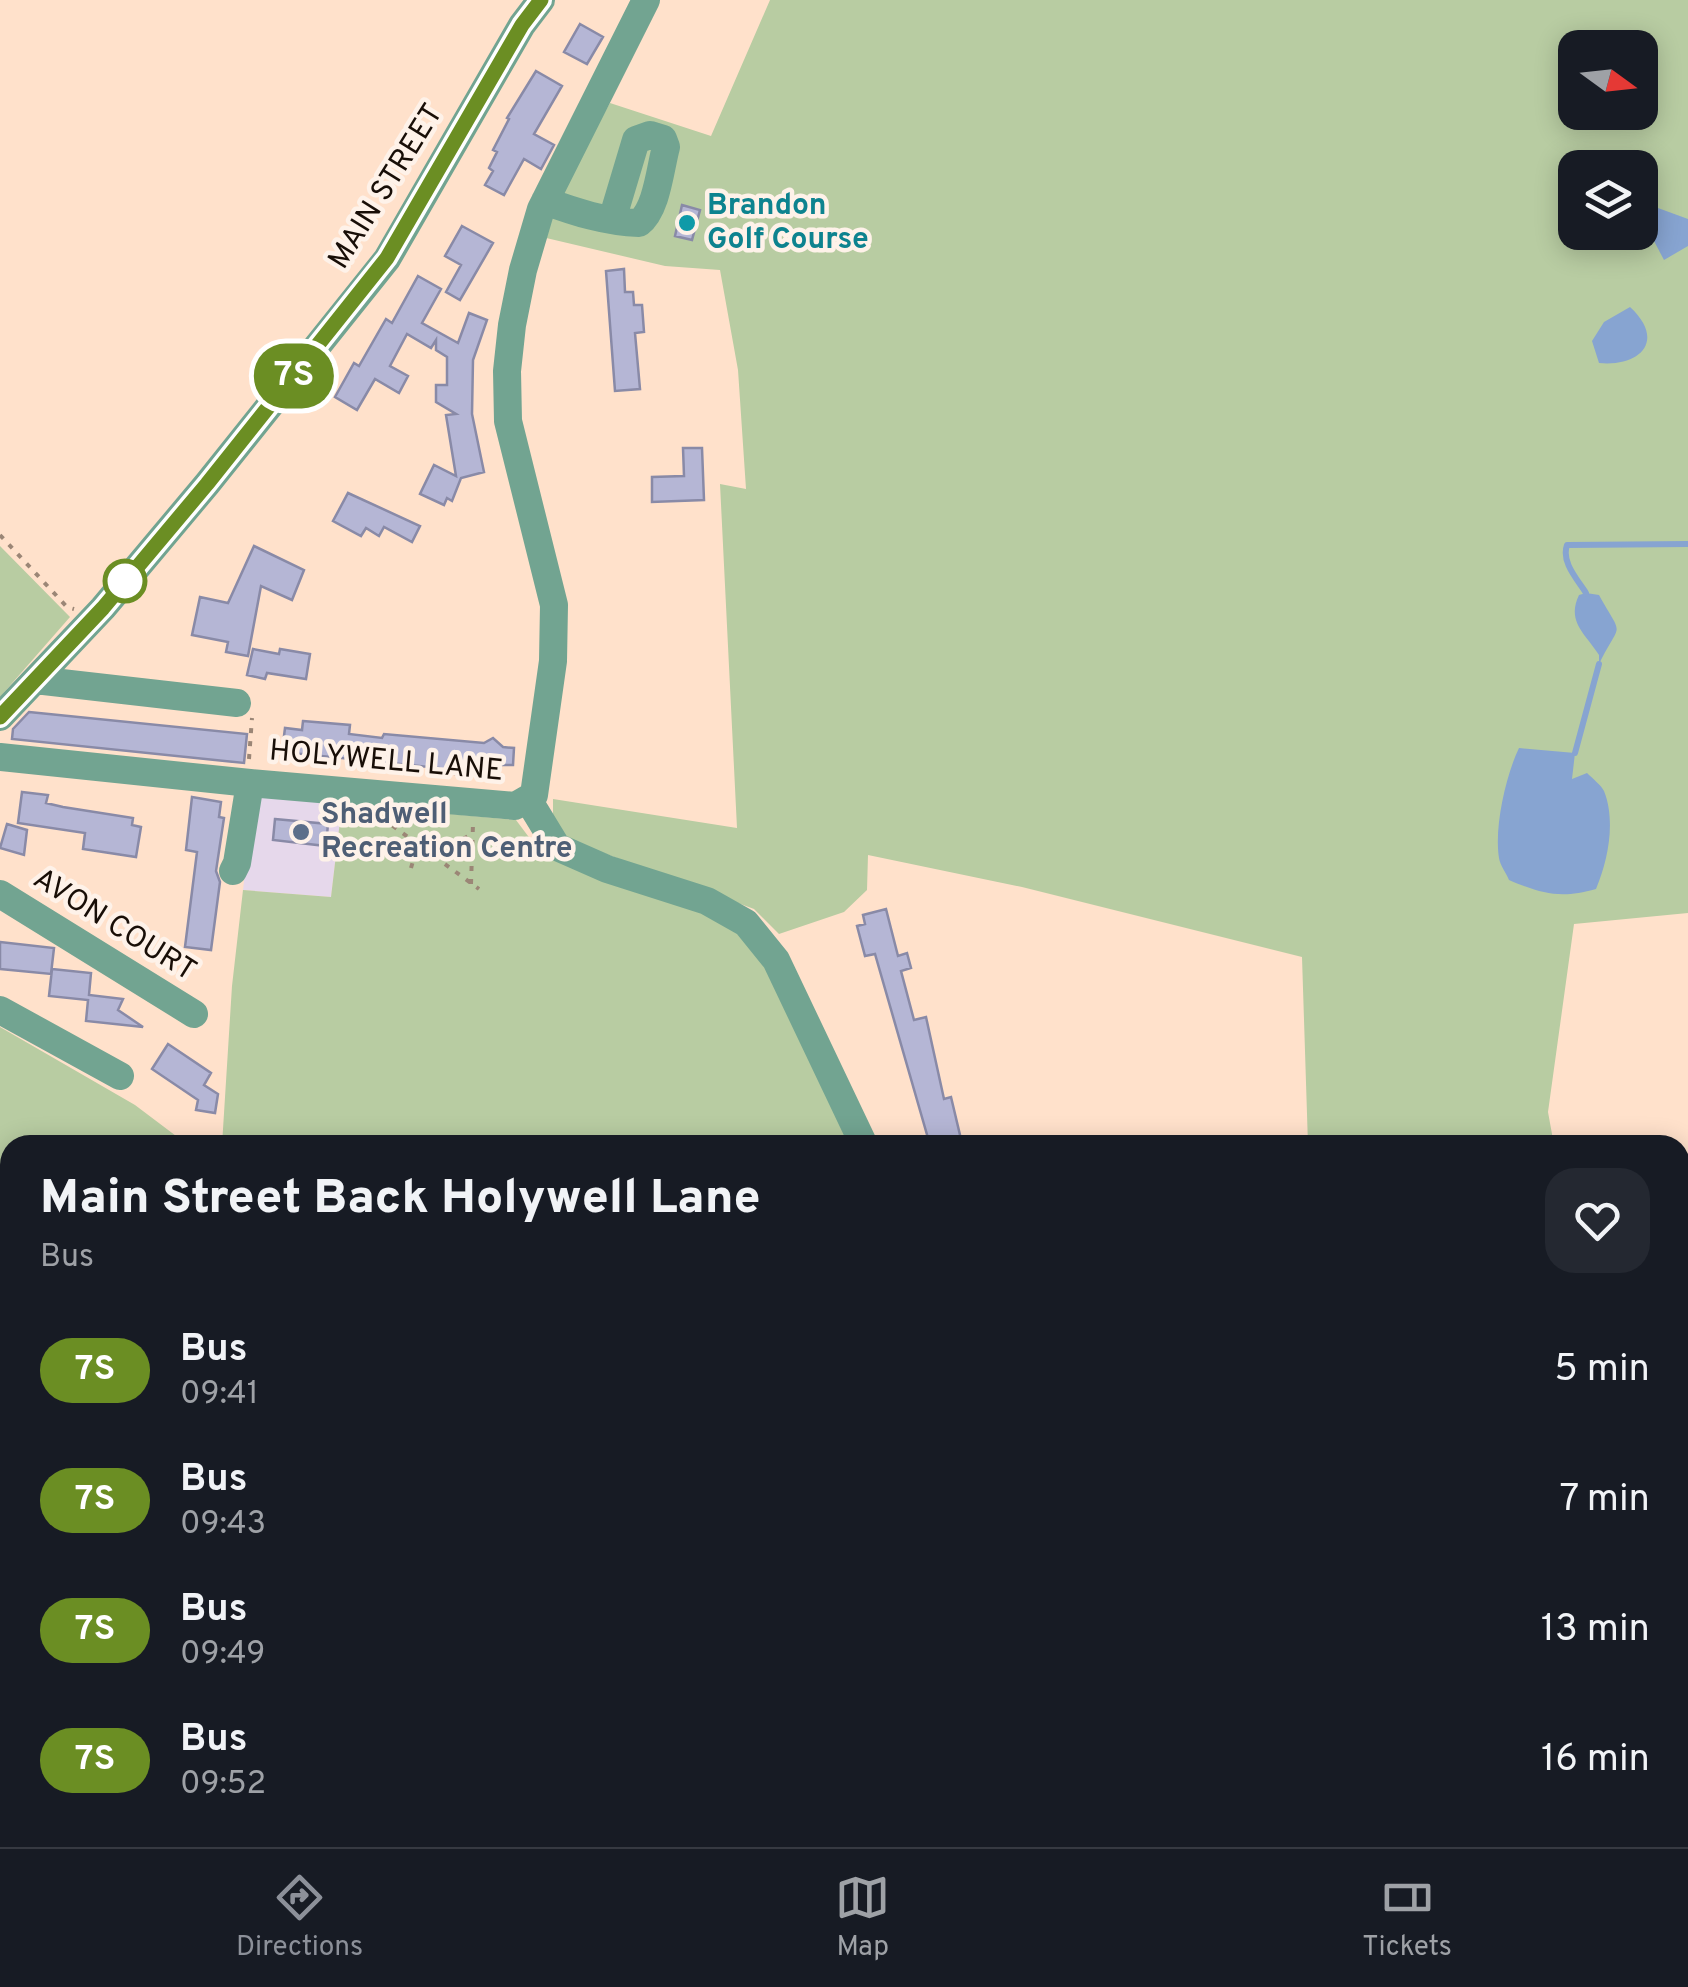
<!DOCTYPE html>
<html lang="en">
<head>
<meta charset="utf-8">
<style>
  body { margin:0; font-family:Overpass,sans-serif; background:#242831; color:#f1f3f6; height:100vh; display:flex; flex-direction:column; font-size:38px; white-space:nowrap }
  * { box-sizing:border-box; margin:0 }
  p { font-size:32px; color:#9ea1a6 }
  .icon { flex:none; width:55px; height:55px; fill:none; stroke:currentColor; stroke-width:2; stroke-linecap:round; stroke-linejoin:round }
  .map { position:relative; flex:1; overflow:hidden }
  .panel { position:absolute; left:0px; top:1135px; width:1690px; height:712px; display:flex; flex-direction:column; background:#171b24; border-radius:30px 30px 0 0; box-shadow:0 5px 25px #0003 }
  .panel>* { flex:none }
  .badge { padding:0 20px; border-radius:32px; font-size:35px; line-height:65px }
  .needle { width:65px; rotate:105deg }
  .controls { position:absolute; left:1558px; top:30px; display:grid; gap:20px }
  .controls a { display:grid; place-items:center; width:100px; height:100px; border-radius:20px; background:#171b24; box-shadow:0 5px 25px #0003; font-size:50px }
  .map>.badge { position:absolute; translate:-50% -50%; box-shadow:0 0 0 5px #fff }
  .round { display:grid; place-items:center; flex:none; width:105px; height:105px; border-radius:30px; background:#242831 }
  .headline { display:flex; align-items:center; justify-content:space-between; height:170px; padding:0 40px }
  h1 { font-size:48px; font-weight:800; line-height:75px }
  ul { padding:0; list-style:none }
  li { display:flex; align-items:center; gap:30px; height:130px; padding:0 40px }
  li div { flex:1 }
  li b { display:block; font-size:38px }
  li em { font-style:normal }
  li .badge { min-width:110px; font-weight:700; text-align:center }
  .menu { display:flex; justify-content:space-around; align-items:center; height:140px; border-top:2px solid #363941; background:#171b24; font-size:28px; color:#9ea1a6 }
  .menu a { display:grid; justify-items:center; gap:5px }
  .menu .current { color:#8c9099 }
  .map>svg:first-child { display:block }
</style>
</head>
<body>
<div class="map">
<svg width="1688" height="1847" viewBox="0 0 1688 1847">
  <rect width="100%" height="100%" fill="#ffe1cb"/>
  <path fill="#e6d8eb" d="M254,795L342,804L331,897L243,890Z"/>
  <path fill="#b8cca2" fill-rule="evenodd" d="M770,0H1688V913L1574,924L1548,1112L1554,1145H1308L1302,957L1022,887L868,855L867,890L844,912L779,934L754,909L566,839L553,822V799L737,828L720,484L746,489L738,370L720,270L665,266L542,237L565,180L610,103L711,136ZM1575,48H1640V112H1575ZM1575,168H1640V232H1575Z
    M0,546L70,617L0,697Z
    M342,804L516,820L537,848L561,861L714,916L741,936L765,966L851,1145H222L232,986L243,890L331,897Z
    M0,1027L135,1105L188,1145H10V1520L0,1513Z
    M802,1838H1062L1067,1847H829L802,1844Z
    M1329,1838H1604L1603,1847H1330Z"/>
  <path fill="#87a4d1" d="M1658,208L1688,219V246L1664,260L1644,222Z
    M1630,307C1666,340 1641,367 1599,363L1592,341L1604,322Z
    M1586,593L1599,595C1624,640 1621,619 1599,664V655C1586,634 1566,622 1579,595Z
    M1519,748L1575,753L1572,779L1587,773C1592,778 1601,785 1604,791C1616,821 1608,861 1596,889C1561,899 1542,894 1509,880C1506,873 1500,865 1499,858C1494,827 1506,775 1519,748Z"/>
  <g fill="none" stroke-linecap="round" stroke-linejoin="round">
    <path stroke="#87a4d1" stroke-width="6" d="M1586,593C1577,579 1561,562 1567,545L1688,544
      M1575,753L1599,664"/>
  </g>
  <path fill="#b5b6d5" stroke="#898aa7" stroke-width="2.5" d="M580,24L603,37L587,64L564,52Z
    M536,71L562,86L534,134L554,145L541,169L524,159L504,195L485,185L493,171L489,168L497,152L493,150L509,119L507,118Z
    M682,205L700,210L692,240L675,236Z
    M462,226L493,243L460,300L446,292L461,265L445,256Z
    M624,269L625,292H633L634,305H642L644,332L635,333L640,389L615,391L606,271Z
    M418,276L441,289L422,323L458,343L469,313L487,320L473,360L472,414L484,472L461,478L452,501L447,498L444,505L420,494L434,465L456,476L446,415L456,414L436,402V385H447V357L436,350V340L431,348L407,334L390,366L408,376L399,393L375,379L357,410L335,397L354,363L359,366L386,319L392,323Z
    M683,448H702L704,500L652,502V477L684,476Z
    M348,493L420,526L412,542L384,527L379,536L366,528L361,536L333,521Z
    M254,546L304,570L292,600L261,586L248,656L226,652L228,642L192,635L200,597L228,603Z
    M253,649L279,654L280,649L310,654L306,679L267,673L265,679L247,675Z
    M29,712L247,734L244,763L12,739L13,729Z
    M303,721L350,725L349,734L382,738L384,734L484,743L493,738L503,747L514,748L513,765H488L487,773L456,770V774L438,772L439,768L282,752L285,728L302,730Z
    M22,792L48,795L46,803L63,807L133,818L132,825L141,827L136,857L83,849L85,833L18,823Z
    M192,797L221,802L219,817L224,818L216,871L220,882L211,950L185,947L197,852L186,850Z
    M275,819L328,824L326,846L273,840Z
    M7,824L27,830L24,855L0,848Z
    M886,909L898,956L907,953L911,968L901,971L914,1020L926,1017L944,1099L951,1097L960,1135L953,1137L955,1145H930L875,954L865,956L857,926L865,924L863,915Z
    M0,942L54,948L51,974L0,969Z
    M52,969L91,973L89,995L123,999L118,1010L143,1027L86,1021L88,1000L49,996Z
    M168,1044L211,1073L204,1085L218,1094L215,1113L196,1110L198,1100L152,1069Z"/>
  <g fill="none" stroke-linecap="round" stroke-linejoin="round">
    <path stroke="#9b8676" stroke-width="4" stroke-dasharray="5 8" stroke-linecap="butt" d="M0,535L67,607L74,609
      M249,759L252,718
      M382,818L479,889
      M425,847L461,840L472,834
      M411,868L418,844
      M471,884L473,824
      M815,1838L950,1847
      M1154,1838L1194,1847
      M679,1847L703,1838"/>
    <path stroke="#72a491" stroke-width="28" d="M545,201C575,212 606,222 639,223C657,209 660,169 666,147L663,139L650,135L636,140L612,220
      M35,680L237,703
      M0,717L103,608L207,484L387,259L522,25L541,0
      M0,757L250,783L515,806L534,795L553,661L554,605L508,421L507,371L512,325L523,270L541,209L646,0
      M529,801L557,847L607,869L707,901L746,923L776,960L864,1145
      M233,871L237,863L250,783
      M0,894L194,1014
      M0,1010L120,1076
      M790,1847L791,1838
      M1065,1847L1069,1838"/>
  </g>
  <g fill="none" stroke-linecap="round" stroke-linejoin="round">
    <defs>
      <path id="line" d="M0,717L103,608L207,484L387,258L522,25L541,0"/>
    </defs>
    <use href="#line" stroke="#fff" stroke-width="22"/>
    <use href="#line" stroke="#6b8e23" stroke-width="15"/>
  </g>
  <circle fill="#0f9aa8" stroke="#fef2e9" stroke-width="4" cx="687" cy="223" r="10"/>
  <circle fill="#fff" stroke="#6b8e23" stroke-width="5" cx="125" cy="581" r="20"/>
  <circle fill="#5c6f8a" stroke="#fef2e9" stroke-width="4" cx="301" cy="832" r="10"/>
  <g text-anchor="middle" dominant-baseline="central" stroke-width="9" stroke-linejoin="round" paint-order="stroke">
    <g font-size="30" fill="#180e07" stroke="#fef2e9">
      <text transform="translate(387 187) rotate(-58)">MAIN STREET</text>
      <text transform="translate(386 762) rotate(5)">HOLYWELL LANE</text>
      <text transform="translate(114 926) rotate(32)">AVON COURT</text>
    </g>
    <g font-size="30" font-weight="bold" fill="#0d838f" stroke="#fef2e9" text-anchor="start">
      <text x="707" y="206">Brandon<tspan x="707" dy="34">Golf Course</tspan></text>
    </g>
    <g font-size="30" font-weight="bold" fill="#4e5e75" stroke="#fef2e9" text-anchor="start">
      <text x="321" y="815">Shadwell<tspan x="321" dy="34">Recreation Centre</tspan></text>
    </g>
  </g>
</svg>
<div class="controls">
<a><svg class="needle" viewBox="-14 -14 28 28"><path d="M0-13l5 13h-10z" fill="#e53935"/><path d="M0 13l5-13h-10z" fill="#9ea1a6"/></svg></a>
<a><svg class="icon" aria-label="layers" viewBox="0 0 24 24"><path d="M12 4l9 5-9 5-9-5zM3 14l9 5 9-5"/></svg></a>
</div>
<b class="badge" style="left:294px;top:376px;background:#6b8e23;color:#fff">7S</b>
<section class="panel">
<div class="headline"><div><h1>Main Street Back Holywell Lane</h1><p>Bus</p></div><a class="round"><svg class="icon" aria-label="heart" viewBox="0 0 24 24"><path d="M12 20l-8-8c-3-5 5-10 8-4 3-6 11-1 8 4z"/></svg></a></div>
<ul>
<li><span class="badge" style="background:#6b8e23;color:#fff">7S</span><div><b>Bus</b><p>09:41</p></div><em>5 min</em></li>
<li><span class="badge" style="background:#6b8e23;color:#fff">7S</span><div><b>Bus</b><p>09:43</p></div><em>7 min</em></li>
<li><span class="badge" style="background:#6b8e23;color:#fff">7S</span><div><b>Bus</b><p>09:49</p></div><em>13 min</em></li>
<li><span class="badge" style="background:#6b8e23;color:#fff">7S</span><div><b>Bus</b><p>09:52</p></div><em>16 min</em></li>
</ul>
</section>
</div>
<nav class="menu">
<a class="current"><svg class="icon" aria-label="directions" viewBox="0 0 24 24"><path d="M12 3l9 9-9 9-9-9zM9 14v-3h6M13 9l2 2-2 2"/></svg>Directions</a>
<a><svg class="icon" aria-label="map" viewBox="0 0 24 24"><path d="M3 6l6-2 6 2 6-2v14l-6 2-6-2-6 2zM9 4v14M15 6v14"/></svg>Map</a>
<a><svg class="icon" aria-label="tickets" viewBox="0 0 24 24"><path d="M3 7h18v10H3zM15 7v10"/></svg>Tickets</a>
</nav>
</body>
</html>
